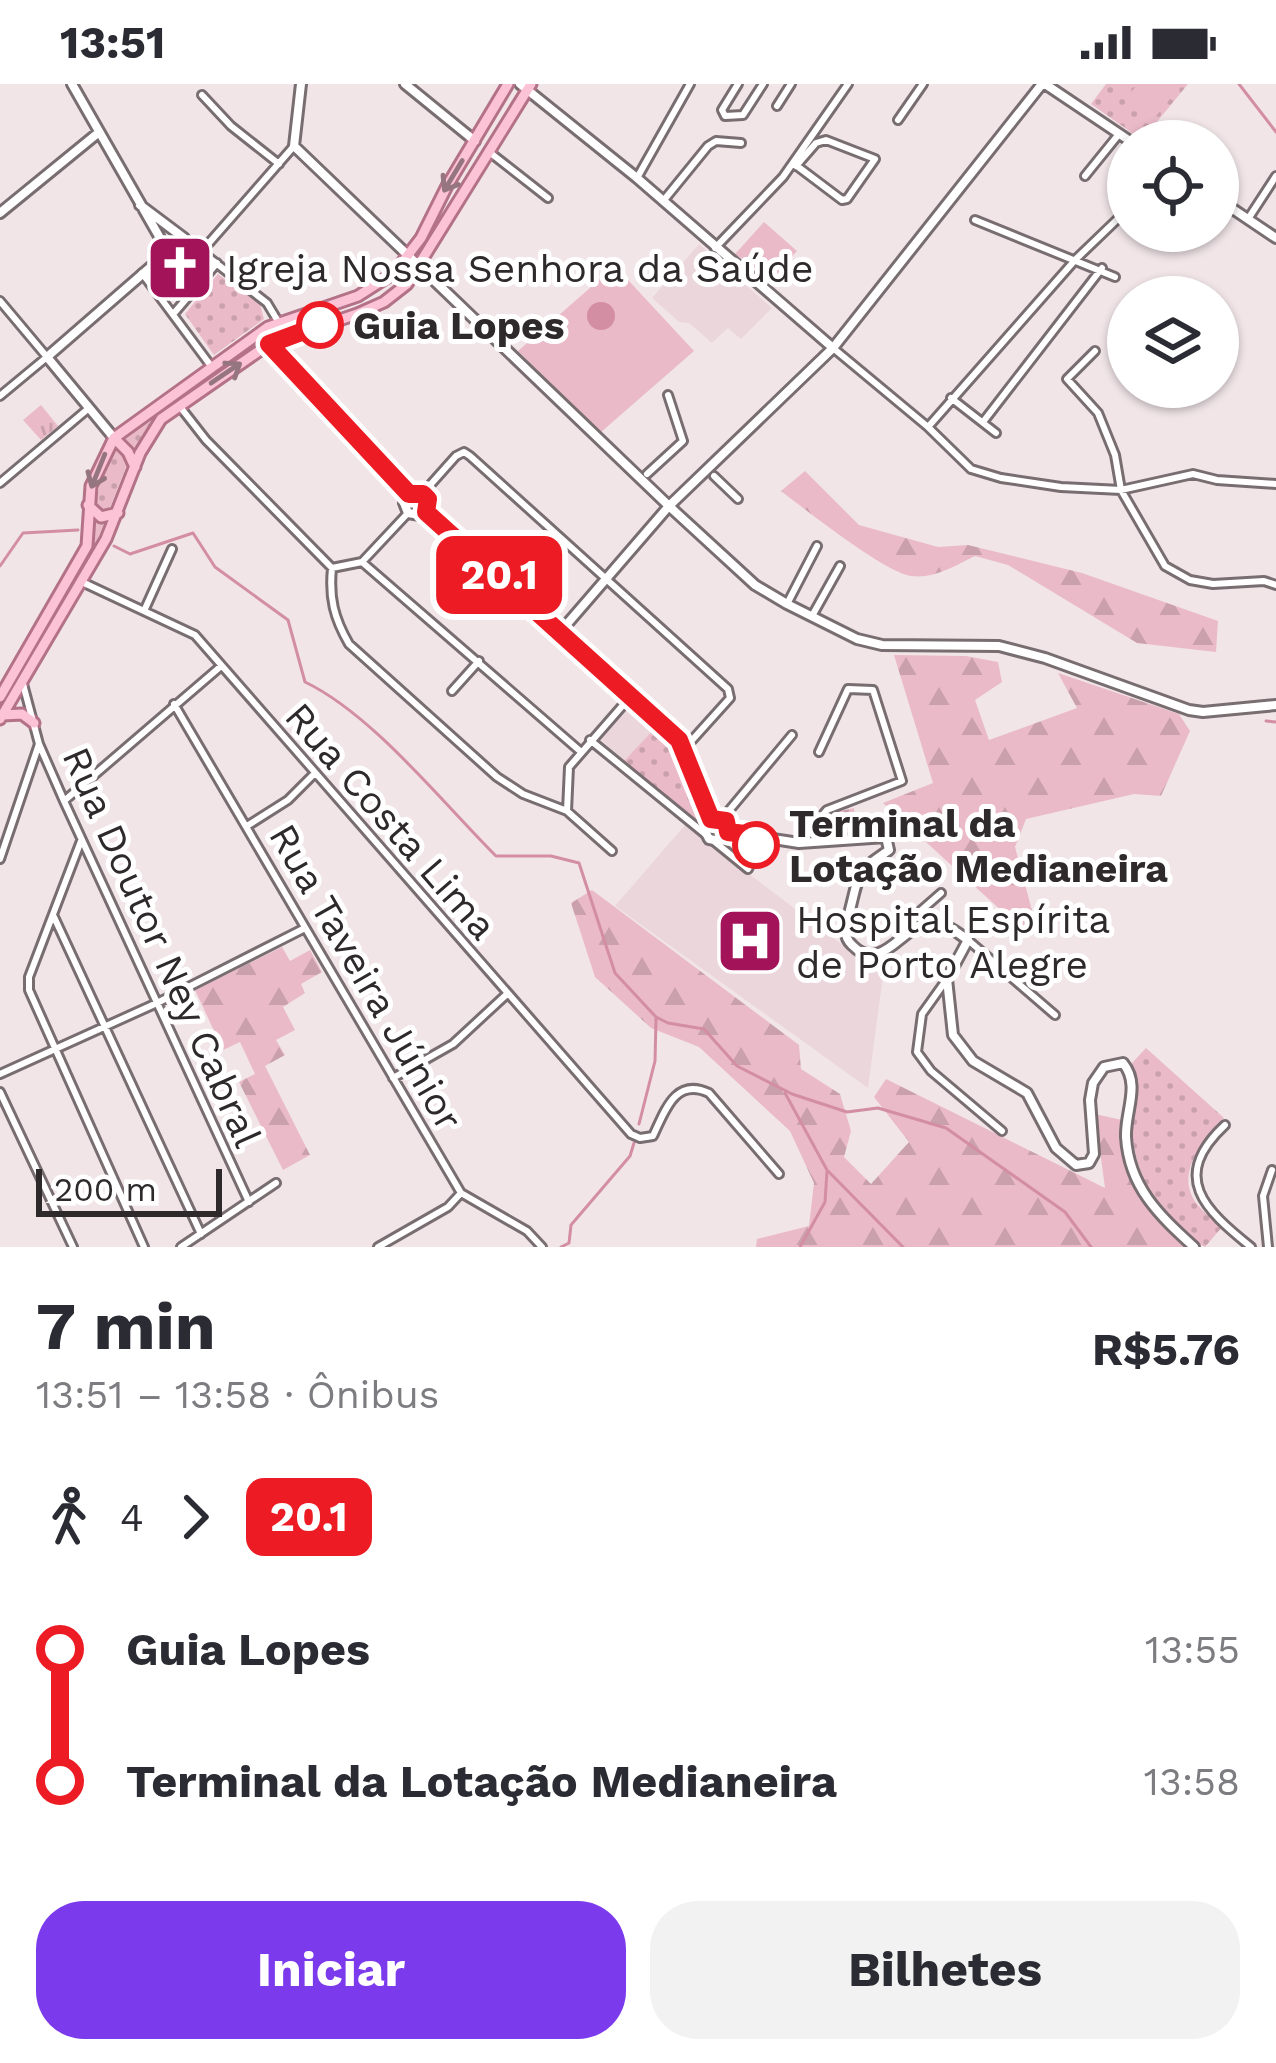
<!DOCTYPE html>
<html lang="pt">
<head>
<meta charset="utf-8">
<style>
  body { margin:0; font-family:"Work Sans",sans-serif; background:#f2f2f3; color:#2b2b33; height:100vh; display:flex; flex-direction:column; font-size:45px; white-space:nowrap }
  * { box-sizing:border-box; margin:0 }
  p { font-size:39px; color:#7c7c81 }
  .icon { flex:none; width:66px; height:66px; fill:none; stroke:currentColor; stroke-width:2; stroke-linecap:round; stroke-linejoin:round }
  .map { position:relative; height:1163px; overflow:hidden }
  .sheet { display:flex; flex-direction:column; background:#fff; flex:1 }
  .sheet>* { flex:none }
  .badge { padding:0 24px; border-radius:18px; font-size:42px; line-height:78px }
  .fabs { position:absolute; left:1107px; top:36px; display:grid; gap:24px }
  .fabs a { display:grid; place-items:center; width:132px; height:132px; border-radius:50%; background:#fff; box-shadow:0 3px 9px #0004; font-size:60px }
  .scale { position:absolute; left:36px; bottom:30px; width:186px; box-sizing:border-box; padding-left:12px; border:6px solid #2e292b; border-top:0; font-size:33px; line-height:42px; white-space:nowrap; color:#2e292b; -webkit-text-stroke:9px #fff; paint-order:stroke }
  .map>.badge { position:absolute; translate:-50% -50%; box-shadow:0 0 0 6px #fff }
  .legs { display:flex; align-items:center; gap:18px; height:132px; padding:0 36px; font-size:39px }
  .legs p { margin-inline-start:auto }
  .headline { display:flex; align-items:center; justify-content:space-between; height:204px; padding:0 36px }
  h1 { font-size:66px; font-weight:700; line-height:90px }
  .button { display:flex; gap:24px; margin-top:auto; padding:24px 36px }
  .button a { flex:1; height:138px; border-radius:48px; background:#7c3aed; color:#fff; font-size:48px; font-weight:700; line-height:138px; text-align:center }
  .button a+a { background:#f2f2f3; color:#2b2b33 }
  ul { padding:0 36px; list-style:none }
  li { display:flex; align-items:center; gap:42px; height:132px; font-size:45px }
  li i { display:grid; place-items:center; width:18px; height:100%; margin:0 15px; background:currentColor }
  li i::after { content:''; width:30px; height:30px; margin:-15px; border:9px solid; border-radius:50%; background:#fff }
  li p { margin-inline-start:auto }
  li:first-child i { background:linear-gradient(#0000 50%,currentColor 0) }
  li:last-child i { background:linear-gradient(currentColor 50%,#0000 0) }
  .status { display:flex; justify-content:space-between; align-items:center; height:84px; padding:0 60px; background:#fff; direction:ltr }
  .status svg { height:33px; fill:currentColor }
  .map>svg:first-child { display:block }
</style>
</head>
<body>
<div class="status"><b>13:51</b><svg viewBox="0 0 49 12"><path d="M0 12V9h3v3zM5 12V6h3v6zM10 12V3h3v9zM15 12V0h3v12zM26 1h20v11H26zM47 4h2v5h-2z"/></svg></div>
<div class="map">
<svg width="1276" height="1163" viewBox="0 0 1276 1163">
  <defs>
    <pattern id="grass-tufts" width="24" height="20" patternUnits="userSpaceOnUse" patternTransform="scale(3)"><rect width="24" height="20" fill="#eabac8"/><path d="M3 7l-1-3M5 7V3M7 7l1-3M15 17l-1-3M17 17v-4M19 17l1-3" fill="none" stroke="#c9a0ac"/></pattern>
    <pattern id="forest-firs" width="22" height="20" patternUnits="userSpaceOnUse" patternTransform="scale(3)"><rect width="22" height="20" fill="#eabac8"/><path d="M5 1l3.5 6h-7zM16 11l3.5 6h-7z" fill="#c9a0ac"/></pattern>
    <pattern id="park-dots" width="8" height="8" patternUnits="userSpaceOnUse" patternTransform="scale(3)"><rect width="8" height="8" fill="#eabac8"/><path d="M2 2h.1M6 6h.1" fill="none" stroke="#c9a0ac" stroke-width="1.8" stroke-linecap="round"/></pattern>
  </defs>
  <rect width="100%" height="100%" fill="#f1e5e8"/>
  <path fill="#ebd6dc" d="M699,160L772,224L741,255L728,244L712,259L689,239L679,238L652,214Z
    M631,622L655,644L624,677L600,655Z
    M685,741L883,892L868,1004L615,822Z"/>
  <path fill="url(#grass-tufts)" d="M41,321L58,342L41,356L23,336Z"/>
  <path fill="url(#forest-firs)" d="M805,387L859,441L938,463L968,461L1082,489L1218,537L1216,568L1137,559L1008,481L975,472C954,482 935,495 911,492C884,488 806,426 781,407Z
    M894,571L966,572L998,578L1002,598L975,616L989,656L1077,624L1058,589L1179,630L1190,647L1161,712L1134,710L1026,735L1015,763L1038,849H1026L883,719L933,699Z
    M592,806L799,961L801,985L840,1010L851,1047L844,1073L871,1100L909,1058L874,1013L886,995L1105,1104L1095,1030L1122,1036C1133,1102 1135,1115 1184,1163H756L757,1155L809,1142L814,1099L790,1047L699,963L651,944L595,893L571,819Z
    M282,863L290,877L310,866L322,888L301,900L305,909L283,923L295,946L276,956L285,971L265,982L310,1071L283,1086L239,998L255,990L240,958L223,966L195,906Z"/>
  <path fill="url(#park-dots)" d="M1106,0H1188L1142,56L1091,20Z
    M218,190L260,220L264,235L214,271L185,230Z
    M155,329L126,383L93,467C97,402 96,368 155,329Z
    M655,644L677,664L704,730L698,738L624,677Z
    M854,724L857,752L810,753L831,729Z
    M1146,964L1224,1034C1206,1054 1177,1084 1193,1114C1198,1125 1214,1135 1222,1143L1205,1163C1163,1144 1134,1091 1132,1045C1130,1017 1141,1011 1132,979Z"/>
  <path fill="#eabac8" d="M1138,0H1182L1153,36L1126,14Z
    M764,138L797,167L769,199L761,192L762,189L735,170Z
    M615,182L694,267L600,349L518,267Z"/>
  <path fill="#d38ea4" d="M587 232a14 14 0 1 1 28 0a14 14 0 1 1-28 0Z"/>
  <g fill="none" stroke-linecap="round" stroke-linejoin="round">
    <path stroke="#d38ea4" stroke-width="3" d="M1239,0L1276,48
      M114,462L130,470L193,449L215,483L288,536L305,598C372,630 442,718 496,772H551L579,779L615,889L656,933L668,939L704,945L737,982L792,1010L847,1028L878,1024L946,1044L1065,1128L1091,1163
      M0,482L23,449L78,446
      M1266,637L1276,638
      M785,1009L827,1086L903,1163
      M639,1040L655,977L656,935
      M561,1163L569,1159L571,1141L630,1072L634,1059
      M800,1163L825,1118L827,1087"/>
    <defs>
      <path id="minor" d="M738,0L722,26L725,32L743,31L763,0
        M202,11L231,42L279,80
        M777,22L791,0
        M898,36L923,0
        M488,67L548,114
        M793,79L842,116L847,115L875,75L826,56L816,59L796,82
        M1085,92L1119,50
        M637,94L690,0
        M664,116L708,62L716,57L741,59
        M1248,135L1276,92
        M975,136L1115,193
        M184,154L267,219L279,239
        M715,164L783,93L848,0
        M202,167L294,62
        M142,189L211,282
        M0,217L47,273L0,312
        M175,228L217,179
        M833,264L928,343L971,385L1001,394L1061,403L1121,406L1193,390L1217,396L1276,400
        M1095,267L1067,295L1098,329L1115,371L1121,406L1165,482L1190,496L1213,500L1264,497L1276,501
        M951,314L996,349
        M181,324L206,356L332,484C329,514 334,534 349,560L497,693L523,710L567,727L612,767
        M983,338L1102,184
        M928,343L1076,175L1128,125
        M647,390L683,357L668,311
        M714,392L738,415
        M0,399L89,324
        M423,409L456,372L464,368L470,372L728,605L730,614L685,664
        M362,478L580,667
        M362,478L408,429
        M332,484L362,478
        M82,498L195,551L631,1050L640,1054L653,1052C665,1027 675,993 709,1009L779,1090
        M787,520L817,462
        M144,527L172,465
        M812,532L840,482
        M23,600L39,660L64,717L249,1118
        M452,607L479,577
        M174,620L461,1109L527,1147L542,1163
        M590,656L748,785L756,770L753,751
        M64,717L220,583
        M567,727L569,683L631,612
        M722,735L792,651
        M247,742L288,716L314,690
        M81,757L29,893V906L144,1163
        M799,759L827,726L902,697L873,606L848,605L819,668
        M0,775L39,660
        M54,833L201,1150
        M909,845L917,830L941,809
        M968,856L1055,931
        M947,895L922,930L917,968L931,987L1002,1047
        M0,990L157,919L305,844
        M393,994L453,960L507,910
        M0,1008L73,1163
        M1225,1041C1169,1093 1205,1126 1251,1163
        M181,1163L276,1099
        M378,1163L448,1123L461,1109
        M1268,1163L1263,1112L1272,1086"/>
      <path id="tertiary" d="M72,0L168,168
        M301,0L294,62L669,422L755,501L787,520L857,555L882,561L999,562L1045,574L1189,626L1203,628L1276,621
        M405,0L475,57
        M520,0L637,94L833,264
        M1045,0L1130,57
        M1218,115L1276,154
        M0,129L98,49
        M269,260L409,410
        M114,354L47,273L184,154L140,121
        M409,410L404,419L408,429L420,431L426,428
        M409,410L423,409L429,421L426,428
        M426,428L679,656L711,735
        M561,547L669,422L833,264L1042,0
        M711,735L704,745L709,755L721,757L728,748
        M711,735H722L728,748
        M728,748L799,759L886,753L889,766C856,789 860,786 850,826C847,838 841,851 852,861C880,890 901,845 926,839C942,836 955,847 968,856L947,895L953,951L973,977L1027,1009L1056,1064L1076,1081L1089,1079L1094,1070L1090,1016L1093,999L1104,983L1123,979C1141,1001 1125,1027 1126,1053C1129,1103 1159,1131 1194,1163"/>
      <path id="primary" d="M114,354L128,368L135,383
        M88,421L101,433L118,429
        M0,613L87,462L91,402L114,354L268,243L358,212L394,189L421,154L447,102L508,0
        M3,631L22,630L34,639
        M0,635L106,455L140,369L161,335L269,260L357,230L384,218L407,200L531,0"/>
    </defs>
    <use href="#minor" stroke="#786d70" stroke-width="12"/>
    <use href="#tertiary" stroke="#786d70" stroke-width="14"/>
    <use href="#primary" stroke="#b37287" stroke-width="15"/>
    <use href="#minor" stroke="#fff" stroke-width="6"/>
    <use href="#tertiary" stroke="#fff" stroke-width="8"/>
    <use href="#primary" stroke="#fcc2d5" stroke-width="9"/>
  </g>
  <defs><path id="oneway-shaft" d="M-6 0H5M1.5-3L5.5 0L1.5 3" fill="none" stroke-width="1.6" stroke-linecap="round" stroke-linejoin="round" transform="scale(3)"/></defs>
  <g stroke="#957680">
    <use href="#oneway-shaft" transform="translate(453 92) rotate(121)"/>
    <use href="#oneway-shaft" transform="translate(226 289) rotate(-34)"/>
    <use href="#oneway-shaft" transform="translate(98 387) rotate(112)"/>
  </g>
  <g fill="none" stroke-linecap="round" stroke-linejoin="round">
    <defs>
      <path id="line-1" d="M320,241L269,260L409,410H423L428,415L426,428L679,656L711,735L726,737L728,748L753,751L756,761"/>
    </defs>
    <use href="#line-1" stroke="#fff" stroke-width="27"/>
    <use href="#line-1" stroke="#ed1c24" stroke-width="18"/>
  </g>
  <defs>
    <symbol id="church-square" viewBox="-11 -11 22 22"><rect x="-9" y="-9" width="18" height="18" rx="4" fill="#a21359" stroke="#fff"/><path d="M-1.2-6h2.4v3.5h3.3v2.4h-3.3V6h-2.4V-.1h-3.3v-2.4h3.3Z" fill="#fff"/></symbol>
    <symbol id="hospital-square" viewBox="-11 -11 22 22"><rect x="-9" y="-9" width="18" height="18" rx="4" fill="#a21359" stroke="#fff"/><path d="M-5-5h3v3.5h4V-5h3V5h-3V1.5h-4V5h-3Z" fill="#fff"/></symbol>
  </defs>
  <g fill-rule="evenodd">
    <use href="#church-square" x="142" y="146" width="76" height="76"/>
    <use href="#hospital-square" x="712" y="819" width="76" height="76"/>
  </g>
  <g fill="#fff" stroke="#ed1c24" stroke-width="6">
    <circle cx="320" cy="241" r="21"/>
    <circle cx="756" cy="761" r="21"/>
  </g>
  <g text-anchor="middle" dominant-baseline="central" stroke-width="10" stroke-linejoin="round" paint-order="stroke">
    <g font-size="39" fill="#2e292b" stroke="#fff" text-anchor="start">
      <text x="226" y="184">Igreja Nossa Senhora da Saúde</text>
      <text x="796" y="835">Hospital Espírita<tspan x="796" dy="45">de Porto Alegre</tspan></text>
    </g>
    <g font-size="39" font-weight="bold" fill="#2e292b" stroke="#fff" text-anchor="start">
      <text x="353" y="241">Guia Lopes</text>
      <text x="789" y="739">Terminal da<tspan x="789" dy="45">Lotação Medianeira</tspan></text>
    </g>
    <g font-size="39" fill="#2e292b" stroke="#fff">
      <text transform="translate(391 737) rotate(49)">Rua Costa Lima</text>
      <text transform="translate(162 863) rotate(66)">Rua Doutor Ney Cabral</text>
      <text transform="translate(366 893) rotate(60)">Rua Taveira Júnior</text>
    </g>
  </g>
</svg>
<div class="fabs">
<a><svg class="icon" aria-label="locate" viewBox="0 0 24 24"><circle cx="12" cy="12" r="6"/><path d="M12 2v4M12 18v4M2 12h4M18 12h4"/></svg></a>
<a><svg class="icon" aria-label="layers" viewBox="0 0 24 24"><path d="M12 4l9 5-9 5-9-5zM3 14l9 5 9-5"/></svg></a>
</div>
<div class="scale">200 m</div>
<b class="badge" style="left:499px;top:491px;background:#ed1c24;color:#fff">20.1</b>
</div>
<section class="sheet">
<div class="headline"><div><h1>7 min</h1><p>13:51 – 13:58 · Ônibus</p></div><b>R$5.76</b></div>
<div class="legs"><svg class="icon" aria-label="walk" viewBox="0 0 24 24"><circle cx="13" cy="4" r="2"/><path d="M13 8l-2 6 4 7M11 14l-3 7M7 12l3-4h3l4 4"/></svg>4<svg class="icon" aria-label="forward" viewBox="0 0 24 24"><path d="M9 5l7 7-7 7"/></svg><b class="badge" style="background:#ed1c24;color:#fff">20.1</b></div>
<ul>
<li><i style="color:#ed1c24"></i><b>Guia Lopes</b><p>13:55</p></li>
<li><i style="color:#ed1c24"></i><b>Terminal da Lotação Medianeira</b><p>13:58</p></li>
</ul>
<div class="button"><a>Iniciar</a><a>Bilhetes</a></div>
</section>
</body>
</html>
